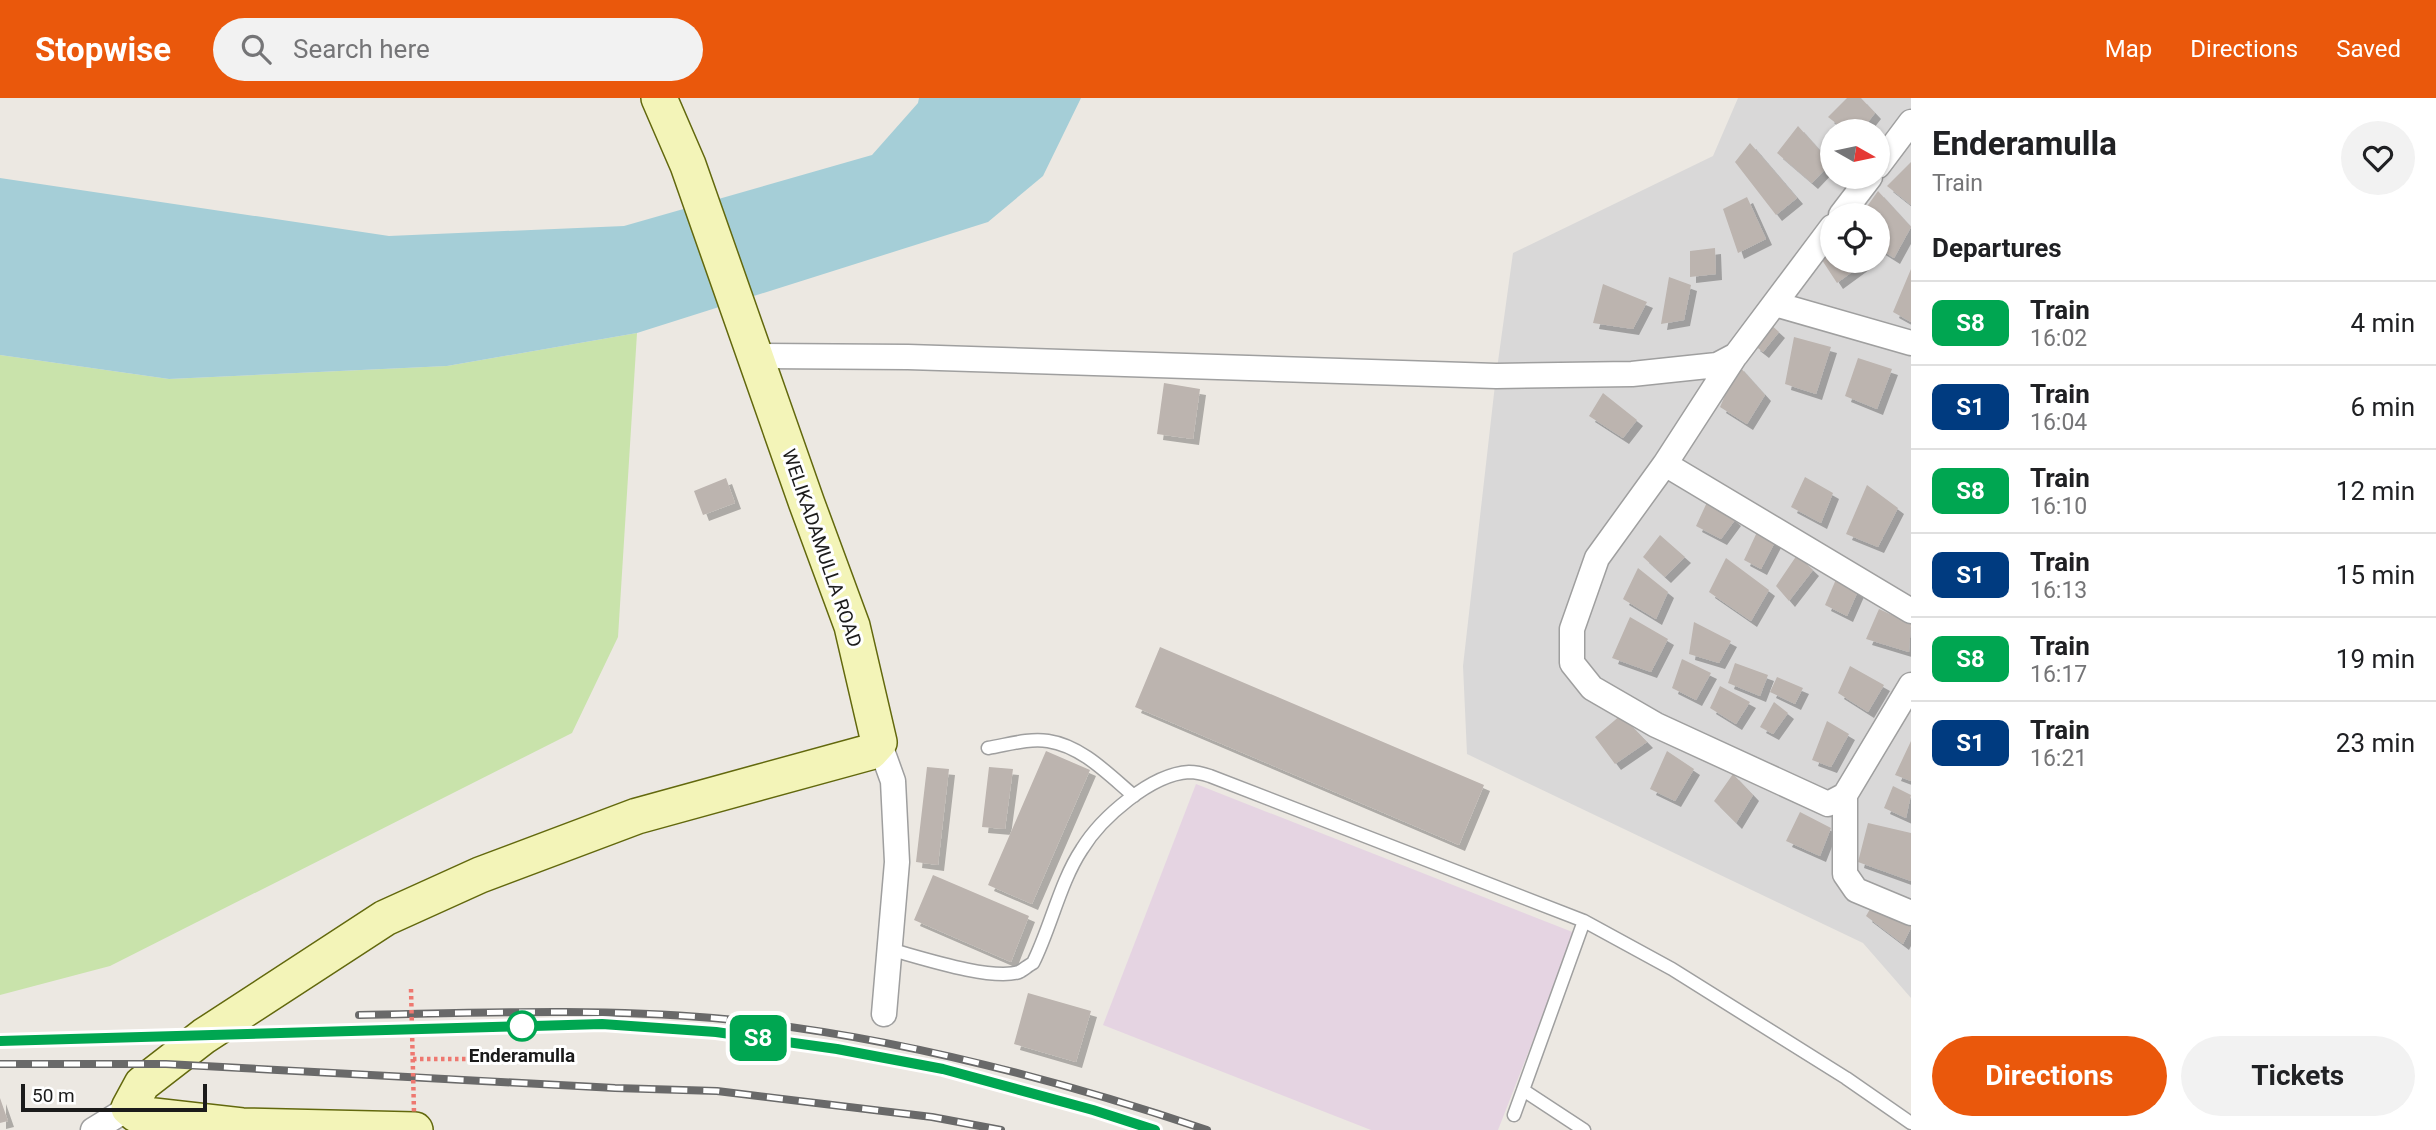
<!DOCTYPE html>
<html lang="en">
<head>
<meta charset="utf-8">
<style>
  body { margin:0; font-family:Roboto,sans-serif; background:#f2f2f2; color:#202124; height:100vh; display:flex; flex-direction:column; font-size:26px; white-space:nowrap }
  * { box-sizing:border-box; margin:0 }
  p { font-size:23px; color:#757577 }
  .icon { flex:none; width:38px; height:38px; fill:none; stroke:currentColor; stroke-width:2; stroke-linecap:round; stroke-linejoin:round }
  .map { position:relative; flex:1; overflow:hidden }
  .sheet { display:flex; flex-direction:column; background:#fff; width:525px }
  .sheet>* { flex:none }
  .badge { padding:0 14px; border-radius:10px; font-size:24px; line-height:46px }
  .needle { width:46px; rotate:99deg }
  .buttons { position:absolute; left:1820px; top:21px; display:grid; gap:14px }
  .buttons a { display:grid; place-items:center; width:70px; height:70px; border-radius:50%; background:#fff; box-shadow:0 2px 5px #0004; font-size:35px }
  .scale { position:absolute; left:21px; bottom:18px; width:186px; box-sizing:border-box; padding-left:7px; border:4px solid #1b1b1b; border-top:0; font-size:19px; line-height:24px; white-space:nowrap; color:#1b1b1b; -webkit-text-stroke:5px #fff; paint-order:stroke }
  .map>.badge { position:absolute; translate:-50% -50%; box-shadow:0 0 0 4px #fff }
  h2 { padding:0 21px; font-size:26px; line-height:63px }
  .round { display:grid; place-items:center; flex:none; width:74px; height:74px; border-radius:37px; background:#f2f2f2 }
  .overview { display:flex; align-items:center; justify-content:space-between; height:119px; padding:0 21px }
  h1 { font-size:33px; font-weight:700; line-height:52px }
  .button { display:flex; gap:14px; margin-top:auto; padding:14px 21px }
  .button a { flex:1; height:80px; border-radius:42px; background:#ea580c; color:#fff; font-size:28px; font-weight:700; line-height:80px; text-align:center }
  .button a+a { background:#f2f2f2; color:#202124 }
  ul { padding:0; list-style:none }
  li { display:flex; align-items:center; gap:21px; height:84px; padding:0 21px; border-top:2px solid #e0e0e0 }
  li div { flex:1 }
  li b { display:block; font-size:26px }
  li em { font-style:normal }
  li .badge { min-width:77px; font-weight:700; text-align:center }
  header { display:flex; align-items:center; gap:42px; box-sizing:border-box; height:98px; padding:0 35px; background:#ea580c; color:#fff }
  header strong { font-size:33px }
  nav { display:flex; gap:38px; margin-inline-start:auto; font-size:24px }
  .search { width:490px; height:63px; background:#f2f2f2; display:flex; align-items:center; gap:18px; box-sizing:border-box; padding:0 24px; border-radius:38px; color:#757577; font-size:26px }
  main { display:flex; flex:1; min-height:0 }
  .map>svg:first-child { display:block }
</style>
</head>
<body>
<header>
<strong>Stopwise</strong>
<div class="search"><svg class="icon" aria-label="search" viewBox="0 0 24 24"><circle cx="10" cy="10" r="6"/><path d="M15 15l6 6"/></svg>Search here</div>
<nav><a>Map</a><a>Directions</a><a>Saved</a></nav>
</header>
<main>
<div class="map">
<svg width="1911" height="1032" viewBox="0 0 1911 1032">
  <defs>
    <filter id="shadow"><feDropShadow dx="6" dy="6" stdDeviation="0" flood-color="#0004"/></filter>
  </defs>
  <rect width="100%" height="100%" fill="#ece8e2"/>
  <path fill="#d9d8d8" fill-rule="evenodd" d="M1738,0H1911V900L1863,845L1467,656L1463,568L1496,278L1513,155L1713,58ZM1832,33H1878V79H1832ZM1832,117H1878V163H1832Z"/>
  <path fill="#e5d4e2" d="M1196,686L1575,835L1498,1032H1371L1103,927Z"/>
  <path fill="#c9e3ab" d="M637,235L618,539L572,635L110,868L0,897V257L169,281L447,268Z"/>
  <path fill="#a5ced7" d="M919,0H1081L1043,78L988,124L637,235L447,268L169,281L0,257V80L389,138L624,128L872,57L918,5Z"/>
  <path fill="#bcb4af" filter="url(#shadow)" d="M1847,0H1861L1875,15L1861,33H1846L1828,19Z
    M1798,28L1831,65L1812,85L1777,55Z
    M1750,45L1797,100L1776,117L1735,64Z
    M1911,64V107L1887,88Z
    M1878,93L1911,129L1894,160L1878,150V117H1861Z
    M1747,99L1766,141L1738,155L1723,111Z
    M1832,145V163H1859L1863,166L1837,185L1820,159Z
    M1715,150L1716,176L1690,179V153Z
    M1911,171V224L1893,214Z
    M1669,179L1691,187L1684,222L1661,226Z
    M1603,186L1647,204L1633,231L1593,225Z
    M1769,225L1779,234L1763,254L1754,247Z
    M1794,239L1831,249L1816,296L1785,286Z
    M1858,260L1892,271L1877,311L1845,298Z
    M1738,267L1765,297L1747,326L1720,309Z
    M1164,285L1200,291L1193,341L1157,336Z
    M1603,295L1637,322L1623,340L1589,318Z
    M1805,379L1833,395L1821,425L1791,409Z
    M726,380L735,405L703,417L694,393Z
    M1867,387L1898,410L1878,449L1846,436Z
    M1709,400L1735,422L1721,441L1696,428Z
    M1758,432L1776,442L1761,471L1744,462Z
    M1660,437L1685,459L1665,479L1643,459Z
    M1797,457L1813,472L1789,503L1776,488Z
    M1726,460L1769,492L1751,523L1709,494Z
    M1638,470L1668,494L1656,521L1623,501Z
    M1837,479L1858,493L1847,518L1825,507Z
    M1879,511L1911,526L1909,554L1866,541Z
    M1630,519L1668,541L1651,574L1612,560Z
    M1694,524L1731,543L1719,565L1689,556Z
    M1160,549L1484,687L1459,747L1135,609Z
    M1682,561L1711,575L1696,602L1672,590Z
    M1735,565L1768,577L1760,598L1728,585Z
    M1850,568L1884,587L1868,614L1838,595Z
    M1777,579L1803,590L1795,606L1770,594Z
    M1720,588L1750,604L1736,626L1710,610Z
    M1774,604L1788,615L1773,636L1760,629Z
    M1621,617L1647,644L1615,666L1595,639Z
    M1827,623L1849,636L1831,669L1812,662Z
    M1911,643V683L1895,677Z
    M1046,653L1090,672L1032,806L988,787Z
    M1667,653L1694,671L1675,703L1650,691Z
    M927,669L949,671L938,767L916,764Z
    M989,669L1013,671L1005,731L982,729Z
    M1733,676L1753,697L1736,725L1714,703Z
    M1893,688L1911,697L1906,720L1884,710Z
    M1800,714L1831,730L1820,758L1786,743Z
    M1868,725L1911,735V783L1858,764Z
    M933,777L1029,818L1011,864L914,822Z
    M1873,806L1911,824V830L1903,846L1866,818Z
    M1028,895L1091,913L1076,964L1014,946Z
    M0,1000L8,1023L0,1025Z"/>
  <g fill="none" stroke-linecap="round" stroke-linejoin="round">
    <defs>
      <path id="lane" d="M988,650C1007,647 1028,640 1048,643C1082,648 1109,677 1134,698
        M889,851C919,859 991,883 1019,874C1023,872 1029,867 1033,865C1051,829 1060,784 1082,751C1101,720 1151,676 1189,674C1196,674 1204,676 1210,678L1584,823L1672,871L1846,980L1911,1025
        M1523,992L1584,1032
        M1514,1017L1584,823"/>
      <path id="street" d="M1878,68L1911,24
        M1841,117L1870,79
        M1775,206L1911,245
        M756,258L908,259L1496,278L1632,276L1717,267L1736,257L1832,129
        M1735,258L1665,366L1597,460L1572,531V565L1592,590L1656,627L1828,706L1845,697L1911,587
        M1665,366L1911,513
        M879,644L893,683L897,764L884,916
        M1845,697V776L1856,792L1911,815
        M93,1032L129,1010"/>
      <path id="secondary" d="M415,1032L242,1028L136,1016L129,1010L142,986L204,938L385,820L480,777L637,718L870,654L879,644L852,528L807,406L688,67L659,0"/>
    </defs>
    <use href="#lane" stroke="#9f9f9f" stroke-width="15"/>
    <use href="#street" stroke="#9f9f9f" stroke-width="27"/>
    <use href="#secondary" stroke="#62680d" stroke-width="38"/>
    <path stroke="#ee7870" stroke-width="4.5" stroke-dasharray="3.5 3.5" stroke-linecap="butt" d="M413,961H467"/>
    <use href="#lane" stroke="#fff" stroke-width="12"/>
    <use href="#street" stroke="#fff" stroke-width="24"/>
    <use href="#secondary" stroke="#f3f4b8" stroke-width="35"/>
    <defs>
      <path id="rail" d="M359,917C477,915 595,910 713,920C881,935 1047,978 1207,1032
        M0,943L602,926L716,934L837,951L943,971L1093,1012L1155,1032
        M0,966H166L615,990L717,993L932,1019L1001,1032"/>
    </defs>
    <use href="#rail" stroke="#696969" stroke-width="8"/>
    <use href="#rail" stroke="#fff" stroke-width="5" stroke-dasharray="16" stroke-linecap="butt"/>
    <path stroke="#ee7870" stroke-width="4.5" stroke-dasharray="3.5 3.5" stroke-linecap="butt" d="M411,891L414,1014"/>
  </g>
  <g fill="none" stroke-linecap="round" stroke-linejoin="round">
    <defs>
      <path id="line" d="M0,943L602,926L716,934L837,951L943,971L1093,1012L1155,1032"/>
    </defs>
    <use href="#line" stroke="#fff" stroke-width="16"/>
    <use href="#line" stroke="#00a651" stroke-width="10"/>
  </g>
  <circle fill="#fff" stroke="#00a651" stroke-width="3.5" cx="522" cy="928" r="14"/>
  <g text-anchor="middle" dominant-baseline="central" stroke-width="6" stroke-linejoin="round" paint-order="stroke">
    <g font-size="19" fill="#1b1b1b" stroke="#fff">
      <text transform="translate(822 450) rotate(71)">WELIKADAMULLA ROAD</text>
    </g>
    <g font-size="19" font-weight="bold" fill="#1b1b1b" stroke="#fff">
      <text x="522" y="957">Enderamulla</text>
    </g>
  </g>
</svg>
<div class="buttons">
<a><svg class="needle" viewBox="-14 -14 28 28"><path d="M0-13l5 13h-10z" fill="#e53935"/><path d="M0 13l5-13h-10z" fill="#757577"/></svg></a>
<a><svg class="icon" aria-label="locate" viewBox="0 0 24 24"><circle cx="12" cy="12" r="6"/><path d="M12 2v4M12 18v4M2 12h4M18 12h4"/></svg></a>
</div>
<div class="scale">50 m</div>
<b class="badge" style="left:758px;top:940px;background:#00a651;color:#fff">S8</b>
</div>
<section class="sheet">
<div class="overview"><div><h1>Enderamulla</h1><p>Train</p></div><a class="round"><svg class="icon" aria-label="heart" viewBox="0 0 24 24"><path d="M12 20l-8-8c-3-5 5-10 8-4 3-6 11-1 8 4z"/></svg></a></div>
<h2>Departures</h2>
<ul>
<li><span class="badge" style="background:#00a651;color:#fff">S8</span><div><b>Train</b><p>16:02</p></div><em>4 min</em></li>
<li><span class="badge" style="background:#003b80;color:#fff">S1</span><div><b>Train</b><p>16:04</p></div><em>6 min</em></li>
<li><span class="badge" style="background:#00a651;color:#fff">S8</span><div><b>Train</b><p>16:10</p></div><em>12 min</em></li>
<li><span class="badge" style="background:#003b80;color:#fff">S1</span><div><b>Train</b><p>16:13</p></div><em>15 min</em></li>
<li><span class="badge" style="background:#00a651;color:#fff">S8</span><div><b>Train</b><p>16:17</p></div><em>19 min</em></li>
<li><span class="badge" style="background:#003b80;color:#fff">S1</span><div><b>Train</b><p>16:21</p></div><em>23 min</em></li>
</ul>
<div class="button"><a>Directions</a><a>Tickets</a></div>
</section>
</main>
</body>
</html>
